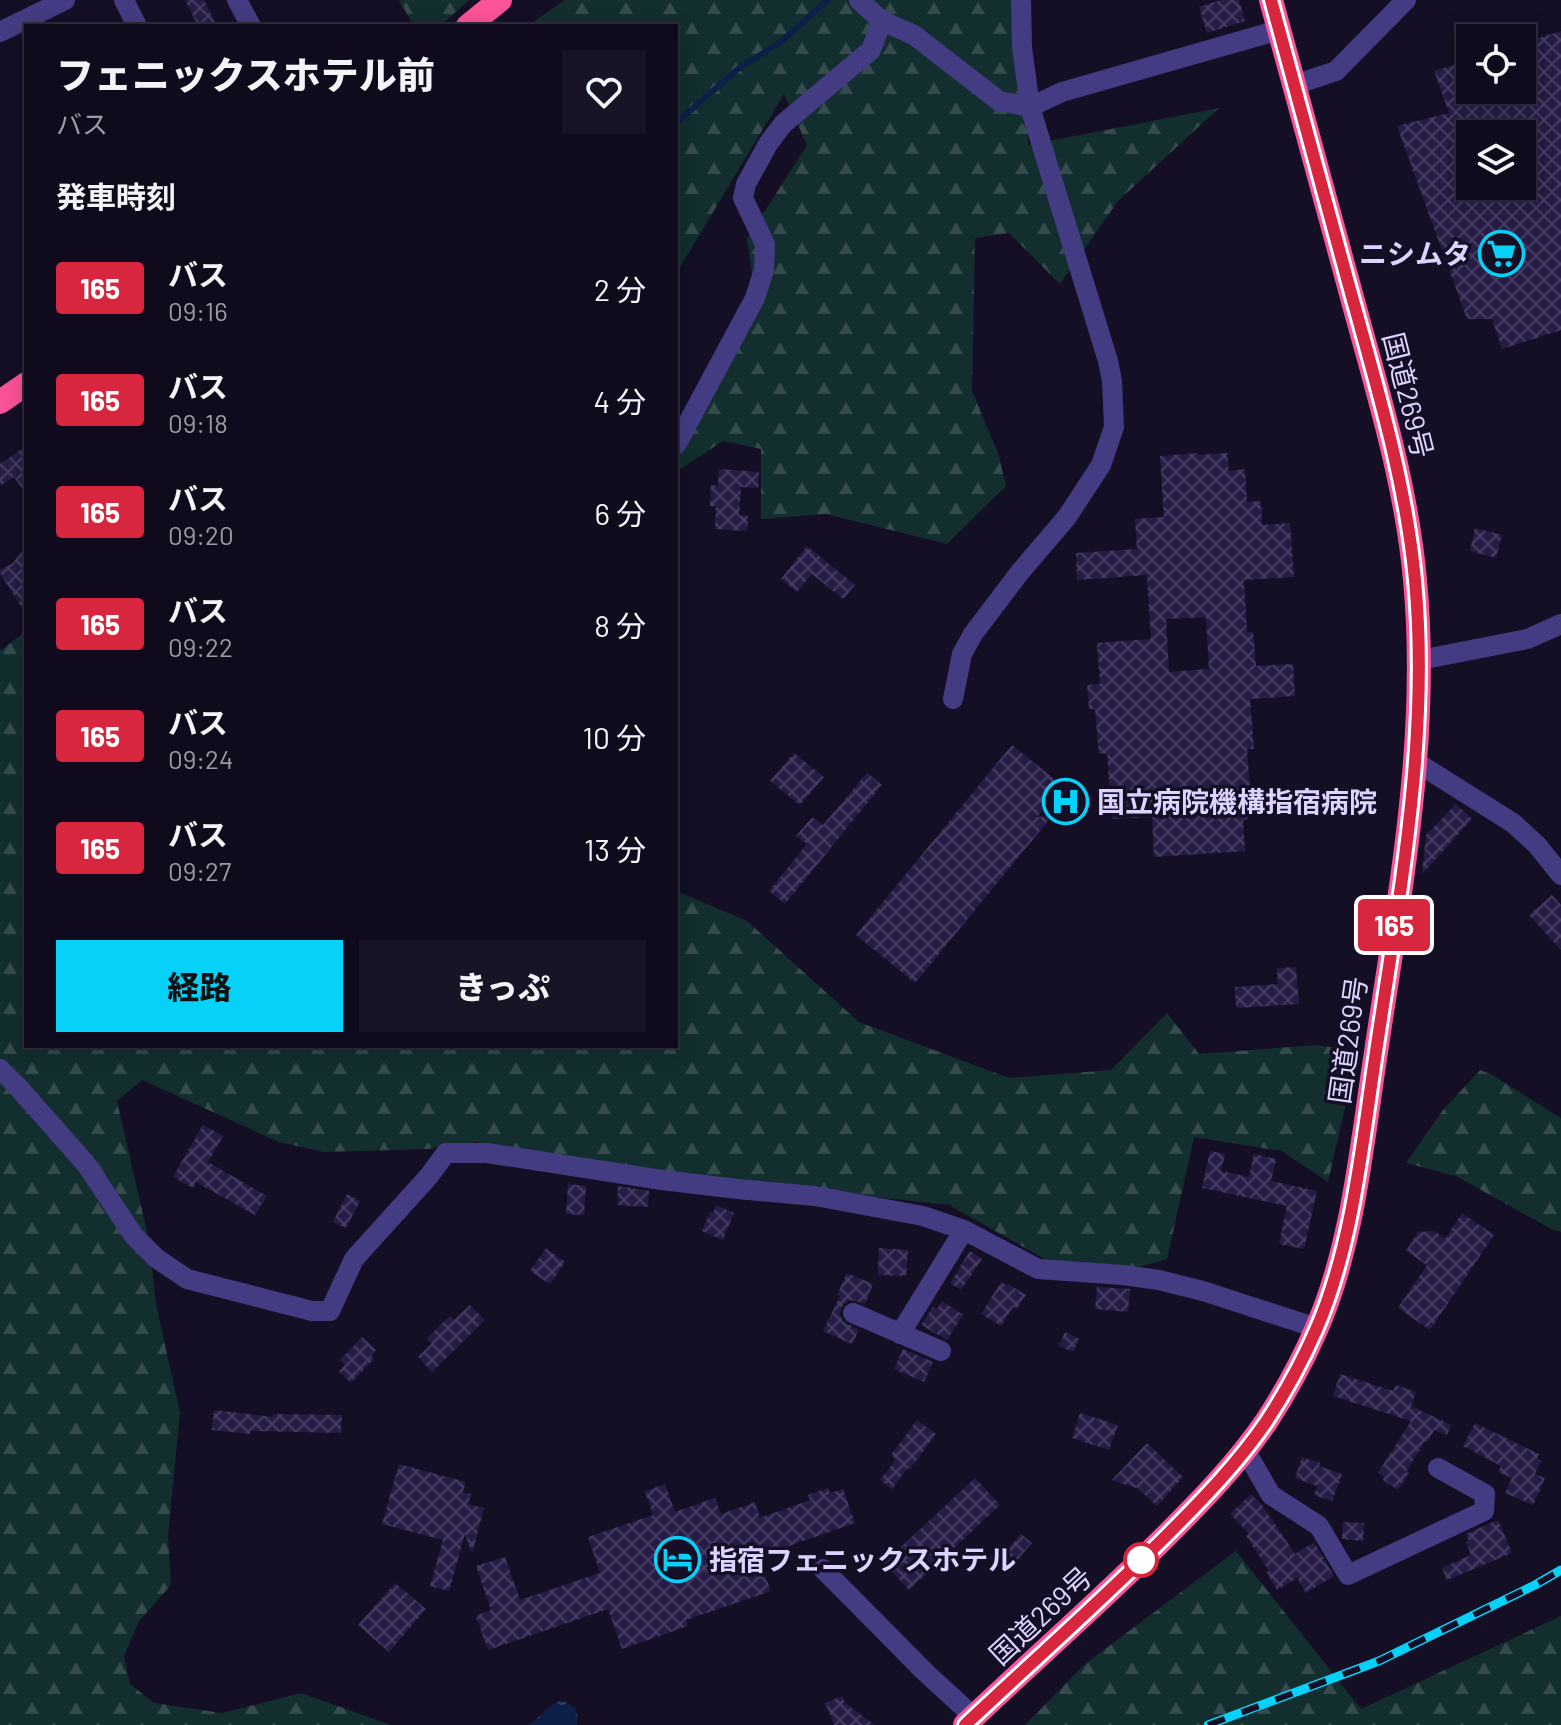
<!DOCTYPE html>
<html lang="ja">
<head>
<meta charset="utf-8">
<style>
  body { margin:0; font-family:Barlow,"Noto Sans JP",sans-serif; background:#181425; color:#f1f3f6; height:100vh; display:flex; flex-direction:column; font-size:30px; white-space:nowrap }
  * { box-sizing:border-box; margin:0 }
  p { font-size:26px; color:#9b9ba3 }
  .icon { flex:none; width:44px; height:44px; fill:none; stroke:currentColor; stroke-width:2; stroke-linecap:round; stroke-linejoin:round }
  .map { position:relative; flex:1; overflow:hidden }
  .side { position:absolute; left:24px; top:24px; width:654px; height:1024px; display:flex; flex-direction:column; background:#0f0b1c; border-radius:0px; box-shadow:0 4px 20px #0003,0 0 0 2px #2f2b3b }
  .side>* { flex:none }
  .badge { padding:0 16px; border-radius:6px; font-size:28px; line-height:52px }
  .controls { position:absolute; left:1456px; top:24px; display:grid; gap:16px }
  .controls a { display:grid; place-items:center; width:80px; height:80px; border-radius:0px; background:#0f0b1c; box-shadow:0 4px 20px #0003,0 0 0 2px #2f2b3b; font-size:40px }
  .map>.badge { position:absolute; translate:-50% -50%; box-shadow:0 0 0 4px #fff }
  h2 { padding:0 32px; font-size:30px; line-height:72px }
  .round { display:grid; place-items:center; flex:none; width:84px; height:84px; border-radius:0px; background:#181425 }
  .headline { display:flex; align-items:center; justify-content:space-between; height:136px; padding:0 32px }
  h1 { font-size:38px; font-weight:800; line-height:60px }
  .cta { display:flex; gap:16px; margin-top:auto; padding:16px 32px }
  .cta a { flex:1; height:92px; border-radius:0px; background:#06d1f8; color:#111; font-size:32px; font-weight:800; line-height:92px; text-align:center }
  .cta a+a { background:#181425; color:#f1f3f6 }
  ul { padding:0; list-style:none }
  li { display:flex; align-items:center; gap:24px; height:112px; padding:0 32px }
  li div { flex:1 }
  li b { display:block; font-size:30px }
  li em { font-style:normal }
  li .badge { min-width:88px; font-weight:700; text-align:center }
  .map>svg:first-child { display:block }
</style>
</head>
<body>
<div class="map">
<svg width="1561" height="1725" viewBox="0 0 1561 1725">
  <defs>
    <pattern id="forest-firs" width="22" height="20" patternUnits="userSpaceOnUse" patternTransform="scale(2)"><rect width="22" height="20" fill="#132e2f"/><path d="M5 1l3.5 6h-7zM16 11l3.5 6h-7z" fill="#354b4e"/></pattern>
    <pattern id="water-ripples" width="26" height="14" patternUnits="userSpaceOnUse" patternTransform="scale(2)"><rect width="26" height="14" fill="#0d1f46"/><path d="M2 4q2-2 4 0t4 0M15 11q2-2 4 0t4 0" fill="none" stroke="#303f62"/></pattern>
    <pattern id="building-cross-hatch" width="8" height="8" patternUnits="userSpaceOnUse" patternTransform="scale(2)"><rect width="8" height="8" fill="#271c46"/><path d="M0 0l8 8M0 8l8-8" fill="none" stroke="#463c62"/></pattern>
  </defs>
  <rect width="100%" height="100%" fill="#140f25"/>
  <path fill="url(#forest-firs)" d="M399,0H469L440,26H414Z
    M565,0H1023L1028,145L1219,108L1118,201L1060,284L1009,233L975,238L972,391L998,453L1006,486L947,544L826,514L761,519V449L723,441L676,472V443L754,287L747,239L807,145L784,94L676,274V26H527Z
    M26,631V1046H275L280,1049L291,1046H676V893H681L747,921L859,1022L1009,1078L1111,1070L1167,1013L1199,1054L1316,1045L1358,1051L1328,1182L1282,1151L1194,1137L1167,1259L1122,1272L1054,1264L949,1205L715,1179L476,1142L427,1149L324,1152L279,1142L142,1080L117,1101L149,1241L156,1304L180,1413L168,1535L171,1585L139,1621L124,1656L130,1684L154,1703L222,1713L301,1693L391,1725H0V651Z
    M1480,1070L1492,1075L1561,1118V1232L1551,1229L1456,1176L1406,1163L1443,1110Z
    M1236,1551L1361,1709L1561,1616V1725H1025L1085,1664Z"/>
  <path fill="url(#water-ripples)" d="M560,1701C573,1702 580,1712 577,1725H528C540,1719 547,1705 560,1701Z"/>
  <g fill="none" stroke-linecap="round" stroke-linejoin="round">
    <path stroke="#0d1f46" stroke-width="6" d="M676,123L738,69L782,41L828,0"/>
  </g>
  <path fill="url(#building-cross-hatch)" fill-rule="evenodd" d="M185,0H204L217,26H198Z
    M1221,0H1239L1245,21L1207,33L1199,7Z
    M1561,31V330L1502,349L1492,319H1467L1397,126L1449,113L1434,71L1470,60V90H1522V43ZM1470,134H1522V186H1470Z
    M26,446V494L14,477L0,486V464Z
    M1198,453V455L1227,453L1229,471L1245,469L1247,502L1261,501L1262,525L1290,523L1294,577L1244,580L1247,632H1253L1256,666L1293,664L1295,696L1250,699L1254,749H1247L1250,789L1246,790L1248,819L1243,820L1245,851L1154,857L1152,817L1112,819L1107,753L1099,754L1095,709H1089L1087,685L1100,684L1097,643L1151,639L1147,575L1077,580L1076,553L1137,549L1135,519L1164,517L1160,456ZM1206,617L1209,669L1169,672L1166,619Z
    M719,469L759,472L758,488L741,487L739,515L748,516L747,531L715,529L716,506H710L711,485L718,486Z
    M1475,528L1502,535L1496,558L1470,551Z
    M26,546V615L0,573V570L13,563Z
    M807,546L855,585L843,599L812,574L797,592L781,579Z
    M1012,745L1063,786L1037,817L1052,816L915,983L856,935Z
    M794,753L824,777L800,805L770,781Z
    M867,773L882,785L785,904L769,891L807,844L796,836L812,817L823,825Z
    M1456,804L1472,819L1422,874L1426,835Z
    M1552,895L1561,905V950L1529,915Z
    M1296,967L1299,1004L1236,1008L1235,987L1278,984L1277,968Z
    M203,1125L223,1136L208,1162L267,1196L255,1215L196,1182L193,1188L173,1177Z
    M1210,1151L1225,1154L1221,1171L1249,1177L1254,1154L1276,1159L1271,1181L1317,1191L1304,1249L1279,1244L1287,1206L1202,1188Z
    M568,1184L586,1186L584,1215L566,1214Z
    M618,1186L649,1191L648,1207L617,1205Z
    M347,1194L360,1201L346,1228L333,1222Z
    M716,1205L734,1213L723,1240L702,1231L710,1212L713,1213Z
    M1462,1213L1494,1235L1430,1330L1398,1308L1427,1265L1406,1251L1418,1232L1435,1231L1445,1239Z
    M546,1248L565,1262L550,1284L530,1271Z
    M879,1248L908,1250L906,1276L878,1275Z
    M970,1251L982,1259L961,1290L950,1283Z
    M847,1273L873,1284L865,1304L851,1300L845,1303L841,1309L840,1315L843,1321L859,1330L852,1344L823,1331L840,1296L837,1295Z
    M1001,1282L1007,1286L1008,1284L1026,1295L1017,1309L1013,1307L1001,1326L981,1314Z
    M1097,1287L1130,1289L1128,1312L1095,1309Z
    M942,1301L963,1315L947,1340L921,1325L933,1307L937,1309Z
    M470,1305L485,1320L432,1372L418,1357L432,1343L427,1338L450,1316L454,1320Z
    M1065,1332L1079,1339L1073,1352L1059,1346Z
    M362,1337L376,1350L371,1356L374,1359L351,1383L339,1371L345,1365L340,1360Z
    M903,1349L933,1362L924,1382L894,1369Z
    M1340,1374L1393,1391L1396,1385L1416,1392L1411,1406L1451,1425L1447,1435L1434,1430L1428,1442L1425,1441L1406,1472L1409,1473L1398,1490L1383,1480L1384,1477L1378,1473L1411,1421L1333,1396Z
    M214,1410L273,1417V1414L342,1415L341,1433L250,1431V1434L212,1430Z
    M1080,1413L1118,1425L1109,1450L1072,1438Z
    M917,1420L936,1434L910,1469L908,1468L892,1489L880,1480L896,1459L891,1455Z
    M1475,1423L1539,1454L1537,1459L1541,1461L1535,1474L1545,1478L1533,1505L1505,1493L1512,1478L1498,1472L1501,1466L1463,1446Z
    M1147,1443L1183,1477L1157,1506L1136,1487V1488L1112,1480Z
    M1302,1457L1320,1463L1319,1466L1342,1474L1332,1501L1314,1495L1317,1486L1295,1478Z
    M399,1464L466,1482L463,1492L471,1494L468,1504L484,1508L472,1554L465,1534L449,1591L430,1586L443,1540L382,1524Z
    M975,1478L1000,1505L909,1590L884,1563Z
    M665,1484L675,1512L715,1498L721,1514L755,1502L760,1518L810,1500L808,1495L828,1488L830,1493L843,1489L855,1523L758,1557L771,1591L686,1620L688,1626L622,1649L608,1609L488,1650L476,1616L491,1610L476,1566L505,1557L520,1600L600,1573L588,1537L653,1515L645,1491Z
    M1251,1494L1262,1505L1295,1554L1314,1542L1334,1576L1306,1593L1297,1578L1277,1590L1266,1572L1269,1571L1246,1536L1249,1534L1230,1514Z
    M1498,1520L1512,1553L1447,1580L1442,1568L1471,1555L1466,1542L1469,1541L1466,1534Z
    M1343,1522L1364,1523L1363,1541L1342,1539Z
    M1021,1534L1032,1543L1006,1573L989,1558L1000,1546L1006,1551Z
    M395,1583L426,1609L389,1652L358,1625Z
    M842,1696L845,1703L875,1725H834L825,1703Z"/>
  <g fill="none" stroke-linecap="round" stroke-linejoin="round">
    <path stroke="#433c83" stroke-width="20" d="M124,0L137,26
      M237,0L251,26
      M859,0L882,21L914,35L999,101L1030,107L1062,92L1279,30
      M0,32L65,0
      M1294,85L1336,71L1406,0
      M676,445L755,298L764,270L765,244L743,198L746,184L768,144L783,124L871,50L882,21
      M1420,660L1527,639L1561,624
      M953,699L962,654L973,634L1020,572L1067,517L1101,465L1114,427L1112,381L1108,361L1030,107L1022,47L1021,0
      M1416,762L1513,823L1537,845L1561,875
      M0,1069L17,1086L86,1164L134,1236L156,1258L187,1279L312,1311H330L354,1259L429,1176L446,1153H487L662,1180L738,1189L815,1196L923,1216L964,1230L1038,1269L1123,1275L1159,1280L1203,1291L1317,1328
      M853,1313L941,1351
      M900,1334L964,1230
      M1245,1450L1271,1495L1319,1526L1348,1575L1484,1511L1485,1494L1438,1468
      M823,1569L925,1672L974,1717"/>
    <path stroke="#fb5398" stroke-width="24" d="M468,26L500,0
      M0,402L26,384
      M965,1725C1032,1661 1101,1601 1166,1536C1202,1500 1237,1464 1266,1422C1285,1393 1302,1362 1316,1330C1353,1246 1362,1143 1376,1052C1399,896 1430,739 1415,580C1407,489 1380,400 1356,312C1328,208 1300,104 1271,0"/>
    <defs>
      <path id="rail" d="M1208,1725L1379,1661L1535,1585L1561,1570"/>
    </defs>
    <use href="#rail" stroke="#06d1f8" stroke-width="9"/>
    <use href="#rail" stroke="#140f25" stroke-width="6" stroke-dasharray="18" stroke-linecap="butt"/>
  </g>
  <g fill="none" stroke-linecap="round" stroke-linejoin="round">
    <defs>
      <path id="line" d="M965,1725C1032,1662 1101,1601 1166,1536C1202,1500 1237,1464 1266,1422C1285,1393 1302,1362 1316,1330C1353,1245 1362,1144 1376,1052C1399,896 1430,739 1415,580C1406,483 1377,387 1351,293C1324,196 1298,98 1271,0"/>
    </defs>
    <use href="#line" stroke="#fff" stroke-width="18"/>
    <use href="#line" stroke="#d7263d" stroke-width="12"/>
  </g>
  <defs>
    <symbol id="supermarket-ring" viewBox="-11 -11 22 22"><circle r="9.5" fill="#140f25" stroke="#06d1f8" stroke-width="1.5"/><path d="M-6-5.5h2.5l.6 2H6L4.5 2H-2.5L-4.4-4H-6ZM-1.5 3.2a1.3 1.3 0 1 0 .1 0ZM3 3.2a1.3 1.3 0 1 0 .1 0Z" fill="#06d1f8"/></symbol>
    <symbol id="hospital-ring" viewBox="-11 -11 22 22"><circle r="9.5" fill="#140f25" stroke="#06d1f8" stroke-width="1.5"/><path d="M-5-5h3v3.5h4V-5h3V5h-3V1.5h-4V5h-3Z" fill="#06d1f8"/></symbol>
    <symbol id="hotel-ring" viewBox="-11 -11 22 22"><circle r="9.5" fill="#140f25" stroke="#06d1f8" stroke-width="1.5"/><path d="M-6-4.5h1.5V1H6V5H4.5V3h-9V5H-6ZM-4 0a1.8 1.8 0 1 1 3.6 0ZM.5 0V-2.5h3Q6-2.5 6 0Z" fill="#06d1f8"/></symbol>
  </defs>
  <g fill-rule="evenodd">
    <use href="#supermarket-ring" x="1476" y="228" width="51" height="51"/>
    <use href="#hospital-ring" x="1040" y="776" width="51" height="51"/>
    <use href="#hotel-ring" x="652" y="1534" width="51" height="51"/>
  </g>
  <circle fill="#fff" stroke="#d7263d" stroke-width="4" cx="1141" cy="1560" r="16"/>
  <g text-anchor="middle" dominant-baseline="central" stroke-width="7" stroke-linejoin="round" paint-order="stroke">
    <g font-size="28" font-weight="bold" fill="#dcd4fe" stroke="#140f25" text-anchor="start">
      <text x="1471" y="253" text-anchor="end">ニシムタ</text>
      <text x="1097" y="801">国立病院機構指宿病院</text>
      <text x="709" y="1559">指宿フェニックスホテル</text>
    </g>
    <g font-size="28" fill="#dcd4fe" stroke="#140f25">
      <text transform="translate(1409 395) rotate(76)">国道269号</text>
      <text transform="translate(1347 1040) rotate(-82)">国道269号</text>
      <text transform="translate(1040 1615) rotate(-43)">国道269号</text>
    </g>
  </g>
</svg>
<div class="controls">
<a><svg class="icon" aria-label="locate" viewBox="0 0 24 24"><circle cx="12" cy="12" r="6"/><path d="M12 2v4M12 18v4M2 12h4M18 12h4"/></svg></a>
<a><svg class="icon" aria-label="layers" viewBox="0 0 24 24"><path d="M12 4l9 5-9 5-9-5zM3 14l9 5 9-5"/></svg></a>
</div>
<b class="badge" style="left:1394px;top:925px;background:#d7263d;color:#fff">165</b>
<section class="side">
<div class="headline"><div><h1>フェニックスホテル前</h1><p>バス</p></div><a class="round"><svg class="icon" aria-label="heart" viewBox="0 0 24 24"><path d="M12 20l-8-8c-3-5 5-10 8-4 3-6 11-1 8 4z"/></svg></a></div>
<h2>発車時刻</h2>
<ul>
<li><span class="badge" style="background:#d7263d;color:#fff">165</span><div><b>バス</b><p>09:16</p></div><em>2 分</em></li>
<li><span class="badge" style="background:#d7263d;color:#fff">165</span><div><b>バス</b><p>09:18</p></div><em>4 分</em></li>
<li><span class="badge" style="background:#d7263d;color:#fff">165</span><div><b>バス</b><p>09:20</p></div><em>6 分</em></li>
<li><span class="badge" style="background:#d7263d;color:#fff">165</span><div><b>バス</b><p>09:22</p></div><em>8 分</em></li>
<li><span class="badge" style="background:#d7263d;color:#fff">165</span><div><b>バス</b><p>09:24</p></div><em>10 分</em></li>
<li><span class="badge" style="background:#d7263d;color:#fff">165</span><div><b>バス</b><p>09:27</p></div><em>13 分</em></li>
</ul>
<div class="cta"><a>経路</a><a>きっぷ</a></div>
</section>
</div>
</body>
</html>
